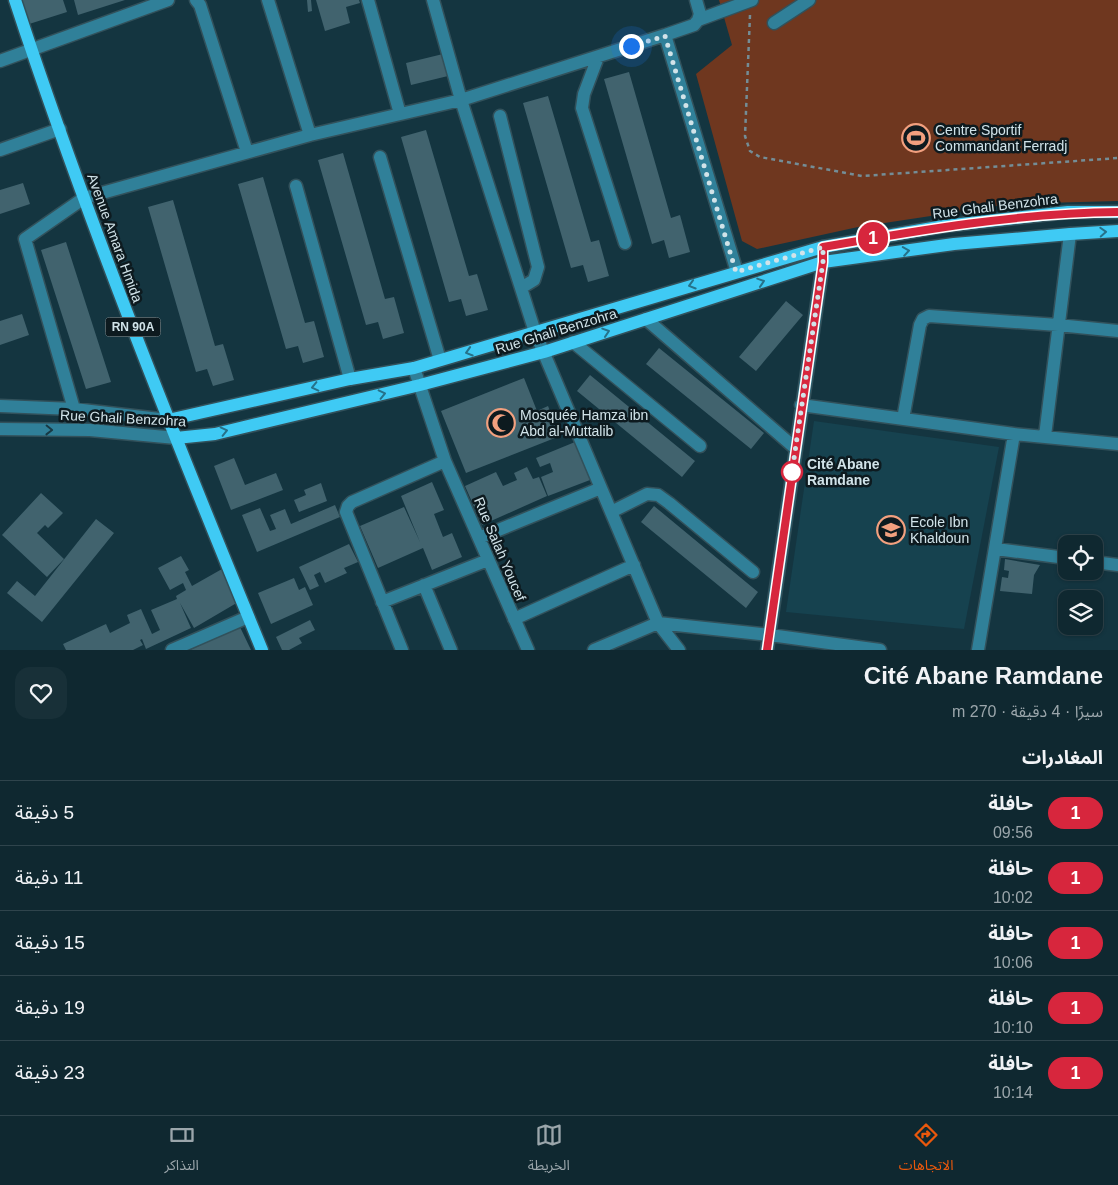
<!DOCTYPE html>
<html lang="ar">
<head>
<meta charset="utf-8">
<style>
  body { margin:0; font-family:Helvetica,"Noto Sans Arabic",sans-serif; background:#183038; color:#f1f3f6; direction:rtl; height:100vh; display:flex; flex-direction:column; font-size:19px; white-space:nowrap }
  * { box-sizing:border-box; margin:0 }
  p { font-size:16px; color:#9ba6ab }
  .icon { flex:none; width:28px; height:28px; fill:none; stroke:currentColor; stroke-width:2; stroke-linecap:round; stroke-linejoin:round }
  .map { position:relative; height:650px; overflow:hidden; direction:ltr }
  .panel { display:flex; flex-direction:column; background:#0f2830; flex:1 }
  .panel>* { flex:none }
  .badge { padding:0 10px; border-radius:16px; font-size:18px; line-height:32px }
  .fabs { position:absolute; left:1058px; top:535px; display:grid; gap:10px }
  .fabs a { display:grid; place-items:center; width:45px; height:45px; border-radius:10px; background:#0f2830; box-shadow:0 1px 4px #0004,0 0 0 1px #2f444c; font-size:25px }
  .you { position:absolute; width:25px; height:25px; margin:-12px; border:4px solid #fff; border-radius:50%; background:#1a73e8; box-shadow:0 0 0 8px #1a73e833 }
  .map>.badge { position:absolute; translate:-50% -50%; box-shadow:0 0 0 2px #fff }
  h2 { padding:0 15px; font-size:19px; line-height:45px }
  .round { display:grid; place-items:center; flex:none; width:52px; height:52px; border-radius:15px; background:#183038 }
  .overview { display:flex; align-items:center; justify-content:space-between; height:85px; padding:0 15px }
  h1 { font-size:24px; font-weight:800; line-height:38px }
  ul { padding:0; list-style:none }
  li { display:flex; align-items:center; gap:15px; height:65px; padding:0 15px; border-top:1px solid #2f444c }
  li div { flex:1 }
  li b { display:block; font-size:19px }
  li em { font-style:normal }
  li .badge { min-width:55px; font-weight:700; text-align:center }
  .dock { display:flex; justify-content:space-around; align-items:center; height:70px; border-top:1px solid #2f444c; background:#0f2830; font-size:14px; color:#9ba6ab }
  .dock a { display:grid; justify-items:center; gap:2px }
  .dock .on { color:#ea580c }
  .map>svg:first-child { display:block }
</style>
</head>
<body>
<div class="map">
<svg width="1118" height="650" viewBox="0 0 1118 650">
  <rect width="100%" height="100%" fill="#143540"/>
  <path fill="#16424f" d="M814,421L999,447L964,629L786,612Z"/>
  <path fill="#6f371f" d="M719,0H1118V201L1010,204L858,227L757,249L742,241L696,74L732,45Z"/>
  <path fill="#41636e" d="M18,0H63L67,12L26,25Z
    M74,0H125L78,15Z
    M307,0H311L312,11L308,12Z
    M316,0H359L360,3L346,7L350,23L325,31Z
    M443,54L448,76L411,85L406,63Z
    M629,72L671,218L680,215L690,252L669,258L664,240L652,244L604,79Z
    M548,96L591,242L599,240L609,276L588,282L583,265L571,268L523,103Z
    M426,130L469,276L477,274L488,310L466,316L461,299L449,302L401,137Z
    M343,153L385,299L394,297L404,333L383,339L378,322L366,325L318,160Z
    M263,177L305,323L314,321L324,357L303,363L298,346L286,349L238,184Z
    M23,183L30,204L0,214V190Z
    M173,200L215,346L223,344L234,380L213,386L207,369L196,372L148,207Z
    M66,242L111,382L86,389L41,250Z
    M786,301L803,315L756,371L739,357Z
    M22,314L29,335L0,345V321Z
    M659,348L764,433L751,449L646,364Z
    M590,375L695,461L682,477L577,391Z
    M524,378L537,411L548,406L560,436L466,473L441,411Z
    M575,442L590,480L548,496L541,477L553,472L550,463L540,467L536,458Z
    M234,458L245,485L276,473L283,490L231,510L214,466Z
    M527,467L533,479L539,477L547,496L482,525L465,486L496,472L503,486L517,480L514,473Z
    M432,482L444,510L434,514L443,537L452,533L462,557L432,570L423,548L378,568L360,526L404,507L420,542L401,496Z
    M321,483L327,501L299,512L294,500L306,495L304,490Z
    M41,493L63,513L48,528L45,525L37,533L64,559L47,577L2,535Z
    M335,505L340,517L257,552L242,515L260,508L270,531L276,529L270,515L285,509L291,524Z
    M654,506L758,592L746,608L641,522Z
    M96,519L114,533L42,622L7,593L17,581L35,596Z
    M349,544L358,562L344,568L347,573L325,583L320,572L314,575L319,586L310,590L299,567Z
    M181,556L189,570L185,572L192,586L222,569L240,601L194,628L180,603L191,628L146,649L142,639L140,640L143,645L133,650H66L63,644L106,624L110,633L130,623L127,615L141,609L152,634L160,630L151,610L177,599L176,596L186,590L183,583L170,590L158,568Z
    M1005,559L1040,565L1034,575L1032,594L1000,591L1002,577L1008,578L1009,571L1004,570Z
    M294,578L299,590L305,587L313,605L271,624L258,593Z
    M310,620L315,630L299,638L302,643L289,650H282L276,637Z
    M240,627L251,650H190Z"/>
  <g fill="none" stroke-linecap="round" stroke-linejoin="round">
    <defs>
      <path id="minor" d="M196,0L200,5L247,152
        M268,0L310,135
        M368,0L400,114
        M433,0L461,100L535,332L658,623L679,650
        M696,0L700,14L698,20
        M774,23L809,0
        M665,35L737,272
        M598,57L584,94L582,108L625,243
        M0,61L168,0
        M500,116L538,267L534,280L521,288
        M0,150L60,129
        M380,157L440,360
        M296,186L350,379
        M646,319L795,448
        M573,342L700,446
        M414,368L445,461L528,650
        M801,405L1014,434L1118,444
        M0,406L74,409L168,420
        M74,409L25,239L84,198L310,135L461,100L665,35L694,25L698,20L752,0
        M903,419L920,325L923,319L929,316L1058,325L1118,331
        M0,429L90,430L176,438
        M1045,436L1070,234
        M611,512L647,494L658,495L669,503L753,572
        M479,538L601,488
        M996,549L1066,558
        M1094,562L1118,565
        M424,585L451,650
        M382,602L488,560
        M514,619L634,565
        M172,650L248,617
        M402,650L346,512L348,506L352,502L445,461
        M594,650L658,623L770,635L880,650
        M767,650L823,262V247
        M978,650L1014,434"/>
      <path id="major" d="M15,0C87,220 174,436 262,650
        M168,420L350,379L414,368L823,247L944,226L1068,212H1118
        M176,438L215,434L420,385L544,352L823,262L954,244L1070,234L1118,231"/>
    </defs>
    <use href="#minor" stroke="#32515b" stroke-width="15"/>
    <use href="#major" stroke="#32515b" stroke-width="15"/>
    <path stroke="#748d96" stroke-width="2.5" stroke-dasharray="4 4" stroke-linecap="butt" d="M750,15L745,136L750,151L760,157L862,176L1118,158"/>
    <use href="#minor" stroke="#308099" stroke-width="12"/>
    <use href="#major" stroke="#3fcaf4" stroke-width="12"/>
  </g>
  <defs><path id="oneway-chevron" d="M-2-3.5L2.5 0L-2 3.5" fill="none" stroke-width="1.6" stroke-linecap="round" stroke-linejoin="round" transform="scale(1.25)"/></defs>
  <g stroke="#26728a">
    <use href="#oneway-chevron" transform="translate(1103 232) rotate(-3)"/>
    <use href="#oneway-chevron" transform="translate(906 251) rotate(-9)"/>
    <use href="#oneway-chevron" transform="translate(761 282) rotate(-18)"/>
    <use href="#oneway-chevron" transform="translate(692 285) rotate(163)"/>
    <use href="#oneway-chevron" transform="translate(606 332) rotate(-18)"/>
    <use href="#oneway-chevron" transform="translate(469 352) rotate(163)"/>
    <use href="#oneway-chevron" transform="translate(315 387) rotate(167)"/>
    <use href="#oneway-chevron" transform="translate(382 394) rotate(-13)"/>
    <use href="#oneway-chevron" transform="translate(224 431) rotate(-13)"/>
  </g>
  <use stroke="#183944" href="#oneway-chevron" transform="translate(49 430) rotate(1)"/>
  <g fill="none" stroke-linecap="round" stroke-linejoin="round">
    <defs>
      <path id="line" d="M767,650L823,262V247C921,230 1019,213 1118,212"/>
    </defs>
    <use href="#line" stroke="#fff" stroke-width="11"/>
    <use href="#line" stroke="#d7263d" stroke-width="8"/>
    <path stroke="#d1e3e9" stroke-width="5" stroke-dasharray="0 9" d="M631,46L665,36L736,272L823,247V262L792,472"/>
  </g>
  <defs>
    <symbol id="stadium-ring" viewBox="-11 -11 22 22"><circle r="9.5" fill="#0d1a1f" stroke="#f2a07f" stroke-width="1.5"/><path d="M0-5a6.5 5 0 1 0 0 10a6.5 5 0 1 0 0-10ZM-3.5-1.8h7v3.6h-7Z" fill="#f2a07f"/></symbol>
    <symbol id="mosque-ring" viewBox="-11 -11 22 22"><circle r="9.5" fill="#0d1a1f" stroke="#f2a07f" stroke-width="1.5"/><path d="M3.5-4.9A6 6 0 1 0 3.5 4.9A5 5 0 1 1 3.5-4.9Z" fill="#f2a07f"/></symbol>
    <symbol id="school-ring" viewBox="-11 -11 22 22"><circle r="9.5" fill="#0d1a1f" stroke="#f2a07f" stroke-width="1.5"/><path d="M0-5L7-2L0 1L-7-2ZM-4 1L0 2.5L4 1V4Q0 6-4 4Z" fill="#f2a07f"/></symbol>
  </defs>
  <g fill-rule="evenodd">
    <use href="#stadium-ring" x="900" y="122" width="32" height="32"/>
    <use href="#mosque-ring" x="485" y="407" width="32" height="32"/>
    <use href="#school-ring" x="875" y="514" width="32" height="32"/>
  </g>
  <circle fill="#fff" stroke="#d7263d" stroke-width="2.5" cx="792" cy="472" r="10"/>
  <g text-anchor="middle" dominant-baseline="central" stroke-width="5" stroke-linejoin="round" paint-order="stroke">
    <rect fill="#0d1a1f" stroke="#96a7ac" stroke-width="1" x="105.5" y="317.5" width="55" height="19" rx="4"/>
    <g font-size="12" font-weight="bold" fill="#d1e3e9">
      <text x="133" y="327">RN 90A</text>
    </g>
    <g font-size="14" fill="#d1e3e9" stroke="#0d1a1f" text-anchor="start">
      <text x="935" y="130">Centre Sportif<tspan x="935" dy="16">Commandant Ferradj</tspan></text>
      <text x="520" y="415">Mosquée Hamza ibn<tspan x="520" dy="16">Abd al-Muttalib</tspan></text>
      <text x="910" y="522">Ecole Ibn<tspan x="910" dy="16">Khaldoun</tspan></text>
    </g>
    <g font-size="14" fill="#d1e3e9" stroke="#0d1a1f">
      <text transform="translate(995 206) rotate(-7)">Rue Ghali Benzohra</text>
      <text transform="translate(115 238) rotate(70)">Avenue Amara Hmida</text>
      <text transform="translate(556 331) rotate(-17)">Rue Ghali Benzohra</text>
      <text transform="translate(123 418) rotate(3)">Rue Ghali Benzohra</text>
      <text transform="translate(500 549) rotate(67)">Rue Salah Youcef</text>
    </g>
    <g font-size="14" font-weight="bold" fill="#d1e3e9" stroke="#0d1a1f" text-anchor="start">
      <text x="807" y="464">Cité Abane<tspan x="807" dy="16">Ramdane</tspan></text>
    </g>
  </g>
</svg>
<div class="fabs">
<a><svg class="icon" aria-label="locate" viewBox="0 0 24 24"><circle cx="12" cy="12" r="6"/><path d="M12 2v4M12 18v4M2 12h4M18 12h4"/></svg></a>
<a><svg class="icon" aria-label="layers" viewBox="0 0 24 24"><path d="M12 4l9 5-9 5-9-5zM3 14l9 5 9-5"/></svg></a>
</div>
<div class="you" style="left:631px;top:46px"></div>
<b class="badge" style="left:873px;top:238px;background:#d7263d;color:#fff">1</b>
</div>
<section class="panel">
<div class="overview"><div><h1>Cité Abane Ramdane</h1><p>سيرًا · 4 دقيقة · 270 m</p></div><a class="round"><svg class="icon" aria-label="heart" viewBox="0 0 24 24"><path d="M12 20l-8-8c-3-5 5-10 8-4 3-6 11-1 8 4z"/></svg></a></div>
<h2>المغادرات</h2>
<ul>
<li><span class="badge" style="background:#d7263d;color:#fff">1</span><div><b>حافلة</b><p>09:56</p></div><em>5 دقيقة</em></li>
<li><span class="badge" style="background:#d7263d;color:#fff">1</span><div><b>حافلة</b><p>10:02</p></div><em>11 دقيقة</em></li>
<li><span class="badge" style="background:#d7263d;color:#fff">1</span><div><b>حافلة</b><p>10:06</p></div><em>15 دقيقة</em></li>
<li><span class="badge" style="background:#d7263d;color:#fff">1</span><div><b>حافلة</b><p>10:10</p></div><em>19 دقيقة</em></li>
<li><span class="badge" style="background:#d7263d;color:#fff">1</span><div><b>حافلة</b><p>10:14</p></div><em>23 دقيقة</em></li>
</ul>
</section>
<nav class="dock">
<a class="on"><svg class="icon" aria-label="directions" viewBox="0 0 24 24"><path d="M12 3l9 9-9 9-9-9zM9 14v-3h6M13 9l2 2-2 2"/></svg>الاتجاهات</a>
<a><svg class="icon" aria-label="map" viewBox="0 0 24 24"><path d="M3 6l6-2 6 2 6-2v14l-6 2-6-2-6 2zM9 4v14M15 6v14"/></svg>الخريطة</a>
<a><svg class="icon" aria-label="tickets" viewBox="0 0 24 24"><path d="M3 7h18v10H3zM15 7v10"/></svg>التذاكر</a>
</nav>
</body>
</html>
